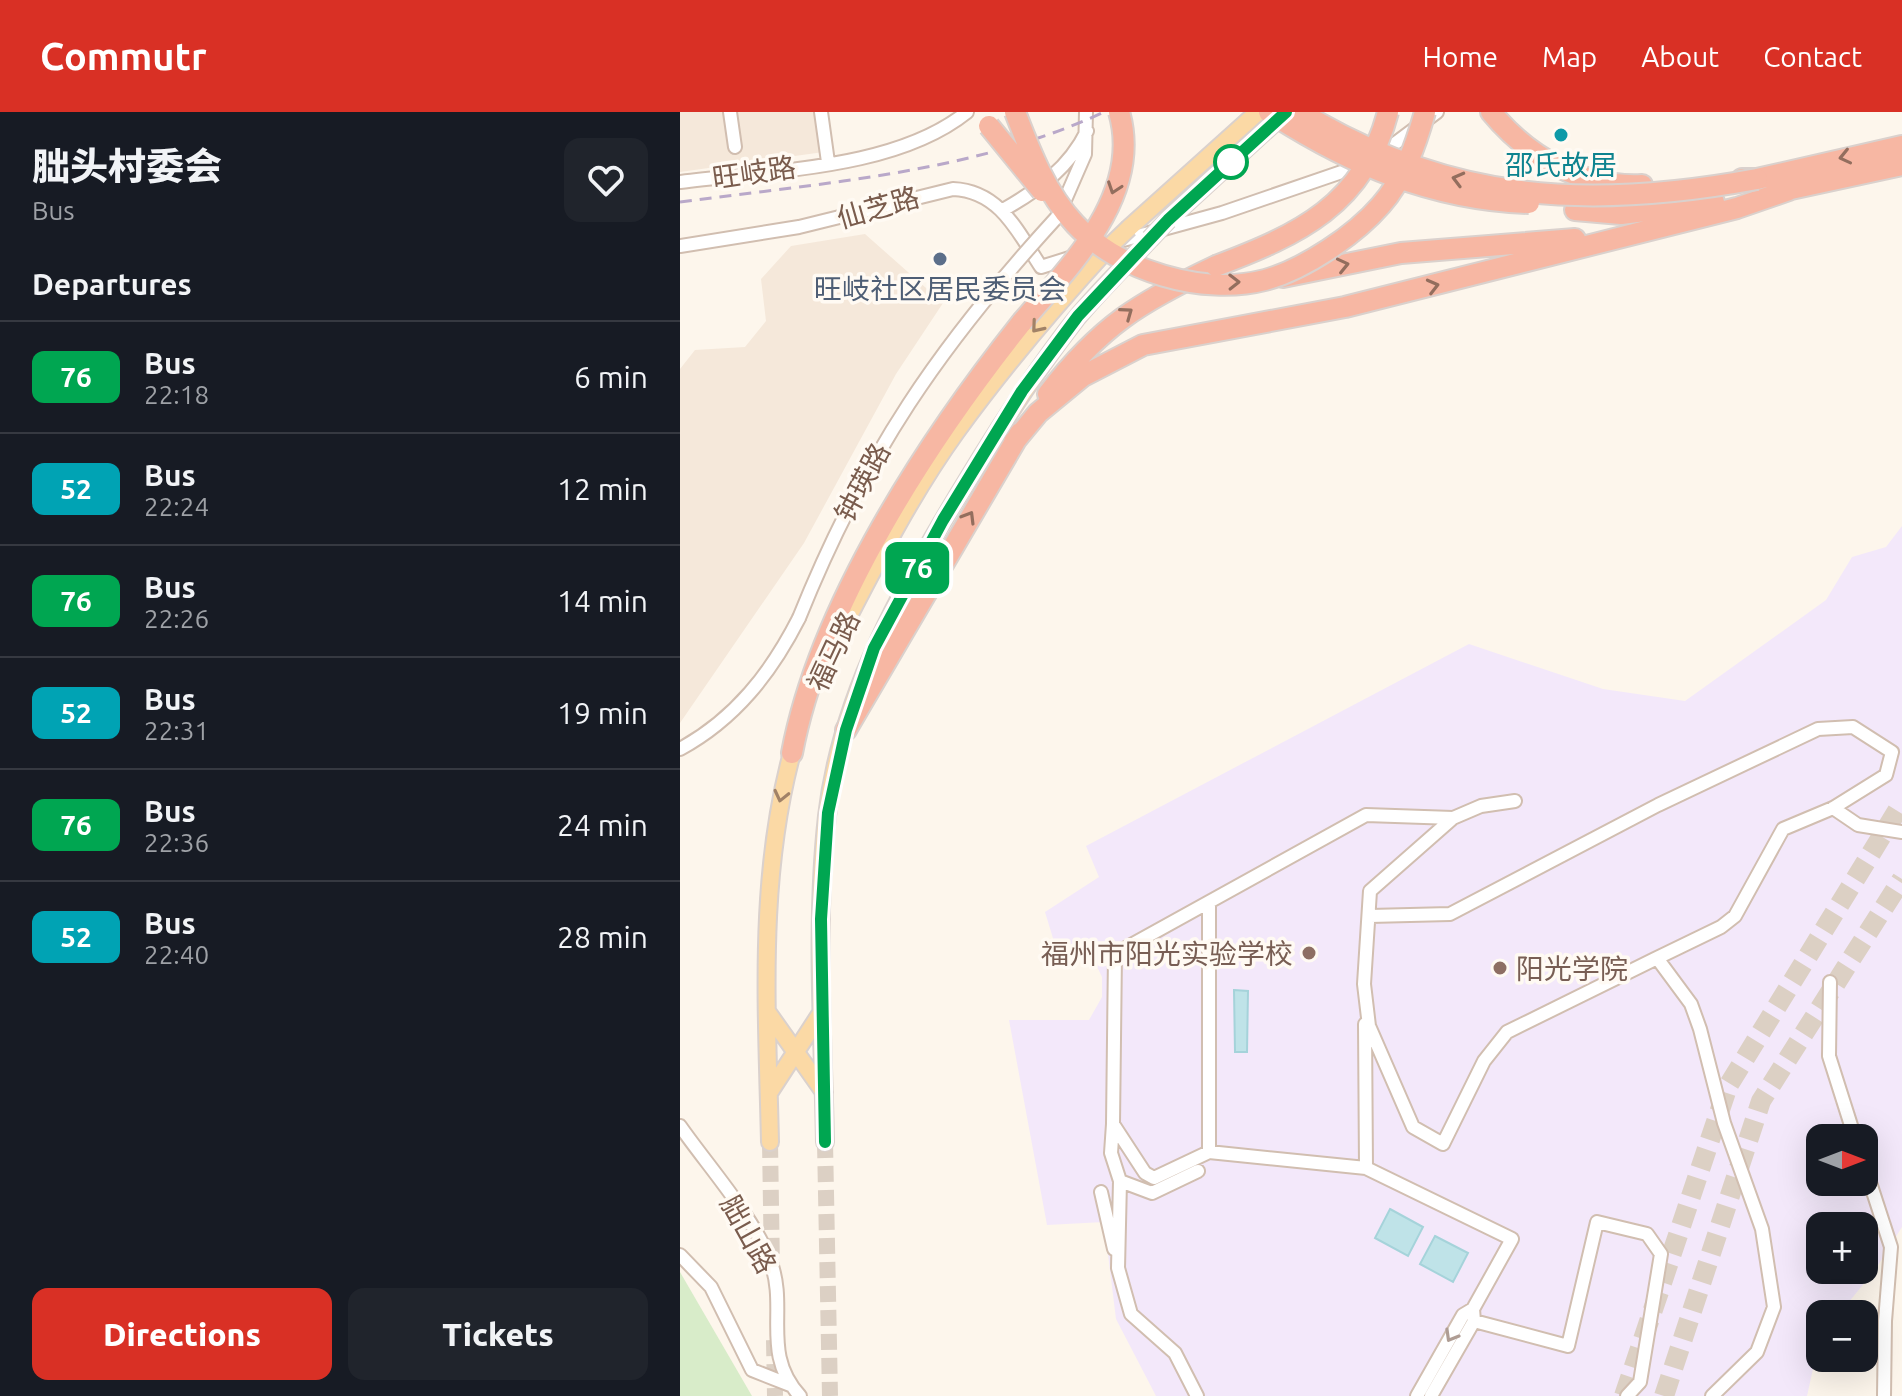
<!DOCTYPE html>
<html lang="en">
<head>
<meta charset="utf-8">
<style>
  body { margin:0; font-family:Ubuntu,"Noto Sans SC",sans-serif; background:#20242c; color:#f1f3f6; height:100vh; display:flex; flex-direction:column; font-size:30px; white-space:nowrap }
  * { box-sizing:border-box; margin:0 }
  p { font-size:26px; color:#9ea1a6 }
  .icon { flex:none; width:44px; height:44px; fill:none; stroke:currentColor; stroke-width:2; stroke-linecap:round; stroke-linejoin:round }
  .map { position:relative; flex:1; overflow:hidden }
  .panel { display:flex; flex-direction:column; background:#171b24; width:680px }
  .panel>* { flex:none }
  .badge { padding:0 16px; border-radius:12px; font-size:28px; line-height:52px }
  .needle { width:52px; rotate:90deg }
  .controls { position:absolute; left:1126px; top:1012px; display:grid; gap:16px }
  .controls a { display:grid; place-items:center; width:72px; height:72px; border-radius:16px; background:#171b24; box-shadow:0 8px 32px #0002; font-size:40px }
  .map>.badge { position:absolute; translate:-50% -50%; box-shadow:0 0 0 4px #fff }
  h2 { padding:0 32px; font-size:30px; line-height:72px }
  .round { display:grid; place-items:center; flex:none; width:84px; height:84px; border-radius:16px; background:#20242c }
  .head { display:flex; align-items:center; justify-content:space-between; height:136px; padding:0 32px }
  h1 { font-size:38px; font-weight:800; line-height:60px }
  .primary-button { display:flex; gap:16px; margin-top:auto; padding:16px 32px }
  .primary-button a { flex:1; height:92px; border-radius:16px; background:#d93025; color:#fff; font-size:32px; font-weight:800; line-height:92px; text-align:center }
  .primary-button a+a { background:#20242c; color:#f1f3f6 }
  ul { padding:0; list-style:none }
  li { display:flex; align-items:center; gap:24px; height:112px; padding:0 32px; border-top:2px solid #363941 }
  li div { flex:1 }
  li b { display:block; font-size:30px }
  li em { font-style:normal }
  li .badge { min-width:88px; font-weight:700; text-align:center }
  header { display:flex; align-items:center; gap:48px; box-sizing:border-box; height:112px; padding:0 40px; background:#d93025; color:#fff }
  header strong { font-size:38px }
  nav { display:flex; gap:44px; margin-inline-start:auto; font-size:28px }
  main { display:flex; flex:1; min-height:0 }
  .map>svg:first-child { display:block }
</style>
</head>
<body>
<header>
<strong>Commutr</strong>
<nav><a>Home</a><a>Map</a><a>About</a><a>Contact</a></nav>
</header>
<main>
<section class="panel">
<div class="head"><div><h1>胐头村委会</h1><p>Bus</p></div><a class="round"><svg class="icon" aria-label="heart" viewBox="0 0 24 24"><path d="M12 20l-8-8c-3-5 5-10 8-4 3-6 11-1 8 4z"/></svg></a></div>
<h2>Departures</h2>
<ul>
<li><span class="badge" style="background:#00a651;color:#fff">76</span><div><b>Bus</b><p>22:18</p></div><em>6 min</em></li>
<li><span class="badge" style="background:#00a3b4;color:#fff">52</span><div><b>Bus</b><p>22:24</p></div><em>12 min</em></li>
<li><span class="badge" style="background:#00a651;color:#fff">76</span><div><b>Bus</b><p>22:26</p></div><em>14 min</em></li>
<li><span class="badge" style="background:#00a3b4;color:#fff">52</span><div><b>Bus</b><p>22:31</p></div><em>19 min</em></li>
<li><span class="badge" style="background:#00a651;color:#fff">76</span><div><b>Bus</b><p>22:36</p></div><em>24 min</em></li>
<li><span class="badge" style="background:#00a3b4;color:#fff">52</span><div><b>Bus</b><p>22:40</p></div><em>28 min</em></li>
</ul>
<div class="primary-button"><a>Directions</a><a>Tickets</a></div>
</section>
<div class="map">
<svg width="1222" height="1284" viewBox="0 0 1222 1284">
  <rect width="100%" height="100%" fill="#fdf6ec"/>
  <path fill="#f5e8da" d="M0,0H147L151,39L0,60Z
    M185,122L263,191L216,262L124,431L0,611V257L15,238L65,235L86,209L81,167L111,134Z"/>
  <path fill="#f3e8fa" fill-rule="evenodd" d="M1222,414V1115L1195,1158L1159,1202H1140V1225L1127,1284H476L436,1207L424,1110L367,1113L329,908H409L422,885V865L410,840L379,846L365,800L419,765L406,734L789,532L923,577L1005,589L1146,488L1172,445L1206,435ZM1140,1026H1184V1070H1140ZM1140,1114H1184V1158H1140Z"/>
  <path fill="#d8ecc9" d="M0,1160L72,1284H0Z"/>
  <path fill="#bfe3e8" stroke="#a5d3da" stroke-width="2" d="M554,878L568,879L567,940H555Z
    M710,1097L743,1115L728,1144L695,1126Z
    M755,1124L788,1141L773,1170L740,1152Z"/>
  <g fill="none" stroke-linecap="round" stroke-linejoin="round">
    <path stroke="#dcd0c4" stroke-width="16" stroke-dasharray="16 8" stroke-linecap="butt" d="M90,1030L92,1157
      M145,1030L150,1284
      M94,1228L95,1284"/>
    <path stroke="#dcd0c4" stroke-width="20" stroke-dasharray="20 10" stroke-linecap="butt" d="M944,1284L1048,974L1222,691
      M984,1284L1081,989L1222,767"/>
    <defs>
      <path id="minor" d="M50,0L55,35
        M141,0L148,50
        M701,42L757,0
        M0,70C89,58 215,58 287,0
        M381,97L405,42L406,0
        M323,98C358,78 389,56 407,19
        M436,130L542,101L685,52
        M0,134L119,115L273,77C320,79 338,120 361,155L396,144
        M0,637C55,607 91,561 119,506
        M835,689L801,694L773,706L690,779L684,872L689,914L733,1015L763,1032L804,949L827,920L977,846L1011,892L1020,917L1044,1011L1082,1117L1094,1195L1077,1240L1032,1284
        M1153,696L1178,713L1222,720
        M773,706L686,703L435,842L433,1012L465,1061L474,1066L529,1040L686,1056L832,1127L793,1197
        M690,804L770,802L978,693L1138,617L1173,615L1212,640L1206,663L1153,696L1103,717L1055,804L1041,815L977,846
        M1150,870L1149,944L1175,1026
        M685,912L686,1056
        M433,1012L431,1041L440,1069L472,1081L518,1059
        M0,1014C28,1054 72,1103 90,1148C109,1197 80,1240 120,1284
        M529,1040V790
        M1184,1052L1211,1135L1205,1209L1204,1284
        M440,1069L438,1156L451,1202L495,1241L517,1284
        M421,1080L434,1137
        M0,1143L31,1175L72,1258L110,1273
        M794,1209L888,1234L917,1110L967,1122L981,1142L960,1270L947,1284
        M737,1284L783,1203L793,1197L794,1209L751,1284"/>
      <path id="major" d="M488,108L606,0
        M449,116L578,0
        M157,527C193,457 230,384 276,320C323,255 374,195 428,136
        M88,901L144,980
        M89,981L141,901
        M90,1030C87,895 77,761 115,630
        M145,1030C143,921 135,812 147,704C161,581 225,470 288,367C322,311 356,258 396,207C419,179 446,153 470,127"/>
      <path id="highway" d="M811,0C848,45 902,76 962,73
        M1062,67H1077L1222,34
        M1097,80L1222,53
        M895,98L941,102L1034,90
        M603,165L721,141L895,127
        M368,282C420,214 460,190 536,154
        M334,330L358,301L403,264L463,233L665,195L1057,96L1109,78
        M166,618L340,321
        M112,641C140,492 249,327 342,210"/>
    </defs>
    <use href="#minor" stroke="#d1beb0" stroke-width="16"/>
    <use href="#major" stroke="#dad1cd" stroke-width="20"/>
    <use href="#highway" stroke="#dad1cd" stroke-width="24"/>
    <use href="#minor" stroke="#fff" stroke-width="12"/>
    <use href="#major" stroke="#fbd9a5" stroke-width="16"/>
    <use href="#highway" stroke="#f7b7a3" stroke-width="20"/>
    <path stroke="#b9a8c9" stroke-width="3" stroke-dasharray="12 8" stroke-linecap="butt" d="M0,90C142,71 293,61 424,0"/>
    <defs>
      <path id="minor-bridge" d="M119,506C185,342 259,234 378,104"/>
      <path id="major-bridge" d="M470,127L488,108
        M428,136L449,116"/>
      <path id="highway-bridge" d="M335,0C350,39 366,81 395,112C439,159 523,184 585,168C625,157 675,123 701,93C724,67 736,32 745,0
        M589,0C669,52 753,88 849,91
        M620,0C770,91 909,98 1077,67
        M309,14L362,79
        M536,154C618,123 684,93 708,0
        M342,210C391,153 463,82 439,0"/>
    </defs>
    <use href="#minor-bridge" stroke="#d1beb0" stroke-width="16" stroke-linecap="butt"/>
    <use href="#major-bridge" stroke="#dad1cd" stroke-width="20" stroke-linecap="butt"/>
    <use href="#highway-bridge" stroke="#dad1cd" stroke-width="24" stroke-linecap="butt"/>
    <use href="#minor-bridge" stroke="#fff" stroke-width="12"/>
    <use href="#major-bridge" stroke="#fbd9a5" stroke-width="16"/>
    <use href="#highway-bridge" stroke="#f7b7a3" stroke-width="20"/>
  </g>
  <defs><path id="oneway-chevron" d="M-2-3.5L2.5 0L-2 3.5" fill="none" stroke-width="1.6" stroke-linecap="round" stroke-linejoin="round" transform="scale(2)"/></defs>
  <g stroke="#936e5e">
    <use href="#oneway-chevron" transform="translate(1165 45) rotate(167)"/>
    <use href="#oneway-chevron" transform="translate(778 67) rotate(-165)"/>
    <use href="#oneway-chevron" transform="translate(434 76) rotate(109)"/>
    <use href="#oneway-chevron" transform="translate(663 153) rotate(-13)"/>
    <use href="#oneway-chevron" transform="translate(554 170) rotate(-1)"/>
    <use href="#oneway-chevron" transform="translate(753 174) rotate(-14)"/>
    <use href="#oneway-chevron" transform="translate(447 201) rotate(-36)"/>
    <use href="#oneway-chevron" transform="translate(289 405) rotate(-59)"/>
  </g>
  <g stroke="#a18267">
    <use href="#oneway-chevron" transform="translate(357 215) rotate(130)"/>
    <use href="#oneway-chevron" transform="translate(101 684) rotate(103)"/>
  </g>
  <use stroke="#af9d94" href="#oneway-chevron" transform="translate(771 1224) rotate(120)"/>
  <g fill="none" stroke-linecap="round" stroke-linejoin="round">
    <defs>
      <path id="line" d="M145,1030L141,807L148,701L166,618L194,536L263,408L342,279L398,204L488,108L606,0"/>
    </defs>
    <use href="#line" stroke="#fff" stroke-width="18"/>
    <use href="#line" stroke="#00a651" stroke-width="12"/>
  </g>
  <circle fill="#0f9aa8" stroke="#fffaf3" stroke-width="3" cx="881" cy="23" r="8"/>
  <circle fill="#fff" stroke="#00a651" stroke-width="4" cx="551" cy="50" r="16"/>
  <circle fill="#5c6f8a" stroke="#fffaf3" stroke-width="3" cx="260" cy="147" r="8"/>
  <g fill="#8d6e63" stroke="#fffaf3" stroke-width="3">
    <circle cx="629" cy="841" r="8"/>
    <circle cx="820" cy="856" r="8"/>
  </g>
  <g text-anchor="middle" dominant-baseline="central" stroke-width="7" stroke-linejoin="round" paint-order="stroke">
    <g font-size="28" fill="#0d838f" stroke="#fffaf3">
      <text x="881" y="52">邵氏故居</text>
    </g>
    <g font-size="28" fill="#7a5c4d" stroke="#fffaf3">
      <text transform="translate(74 60) rotate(-8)">旺岐路</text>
      <text transform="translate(198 95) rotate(-16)">仙芝路</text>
      <text transform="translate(182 370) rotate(-62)">钟瑛路</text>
      <text transform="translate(153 539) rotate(-65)">福马路</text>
      <text transform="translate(69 1122) rotate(61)">胐山路</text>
    </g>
    <g font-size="28" fill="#4e5e75" stroke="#fffaf3">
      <text x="260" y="176">旺岐社区居民委员会</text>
    </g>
    <g font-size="28" fill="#785e54" stroke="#fffaf3" text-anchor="end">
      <text x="613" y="841">福州市阳光实验学校</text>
      <text x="836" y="856" text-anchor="start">阳光学院</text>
    </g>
  </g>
</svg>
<div class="controls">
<a><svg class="needle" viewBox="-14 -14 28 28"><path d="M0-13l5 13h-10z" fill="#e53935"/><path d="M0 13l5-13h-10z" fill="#9ea1a6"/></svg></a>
<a>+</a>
<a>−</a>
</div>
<b class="badge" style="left:237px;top:456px;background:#00a651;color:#fff">76</b>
</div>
</main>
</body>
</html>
